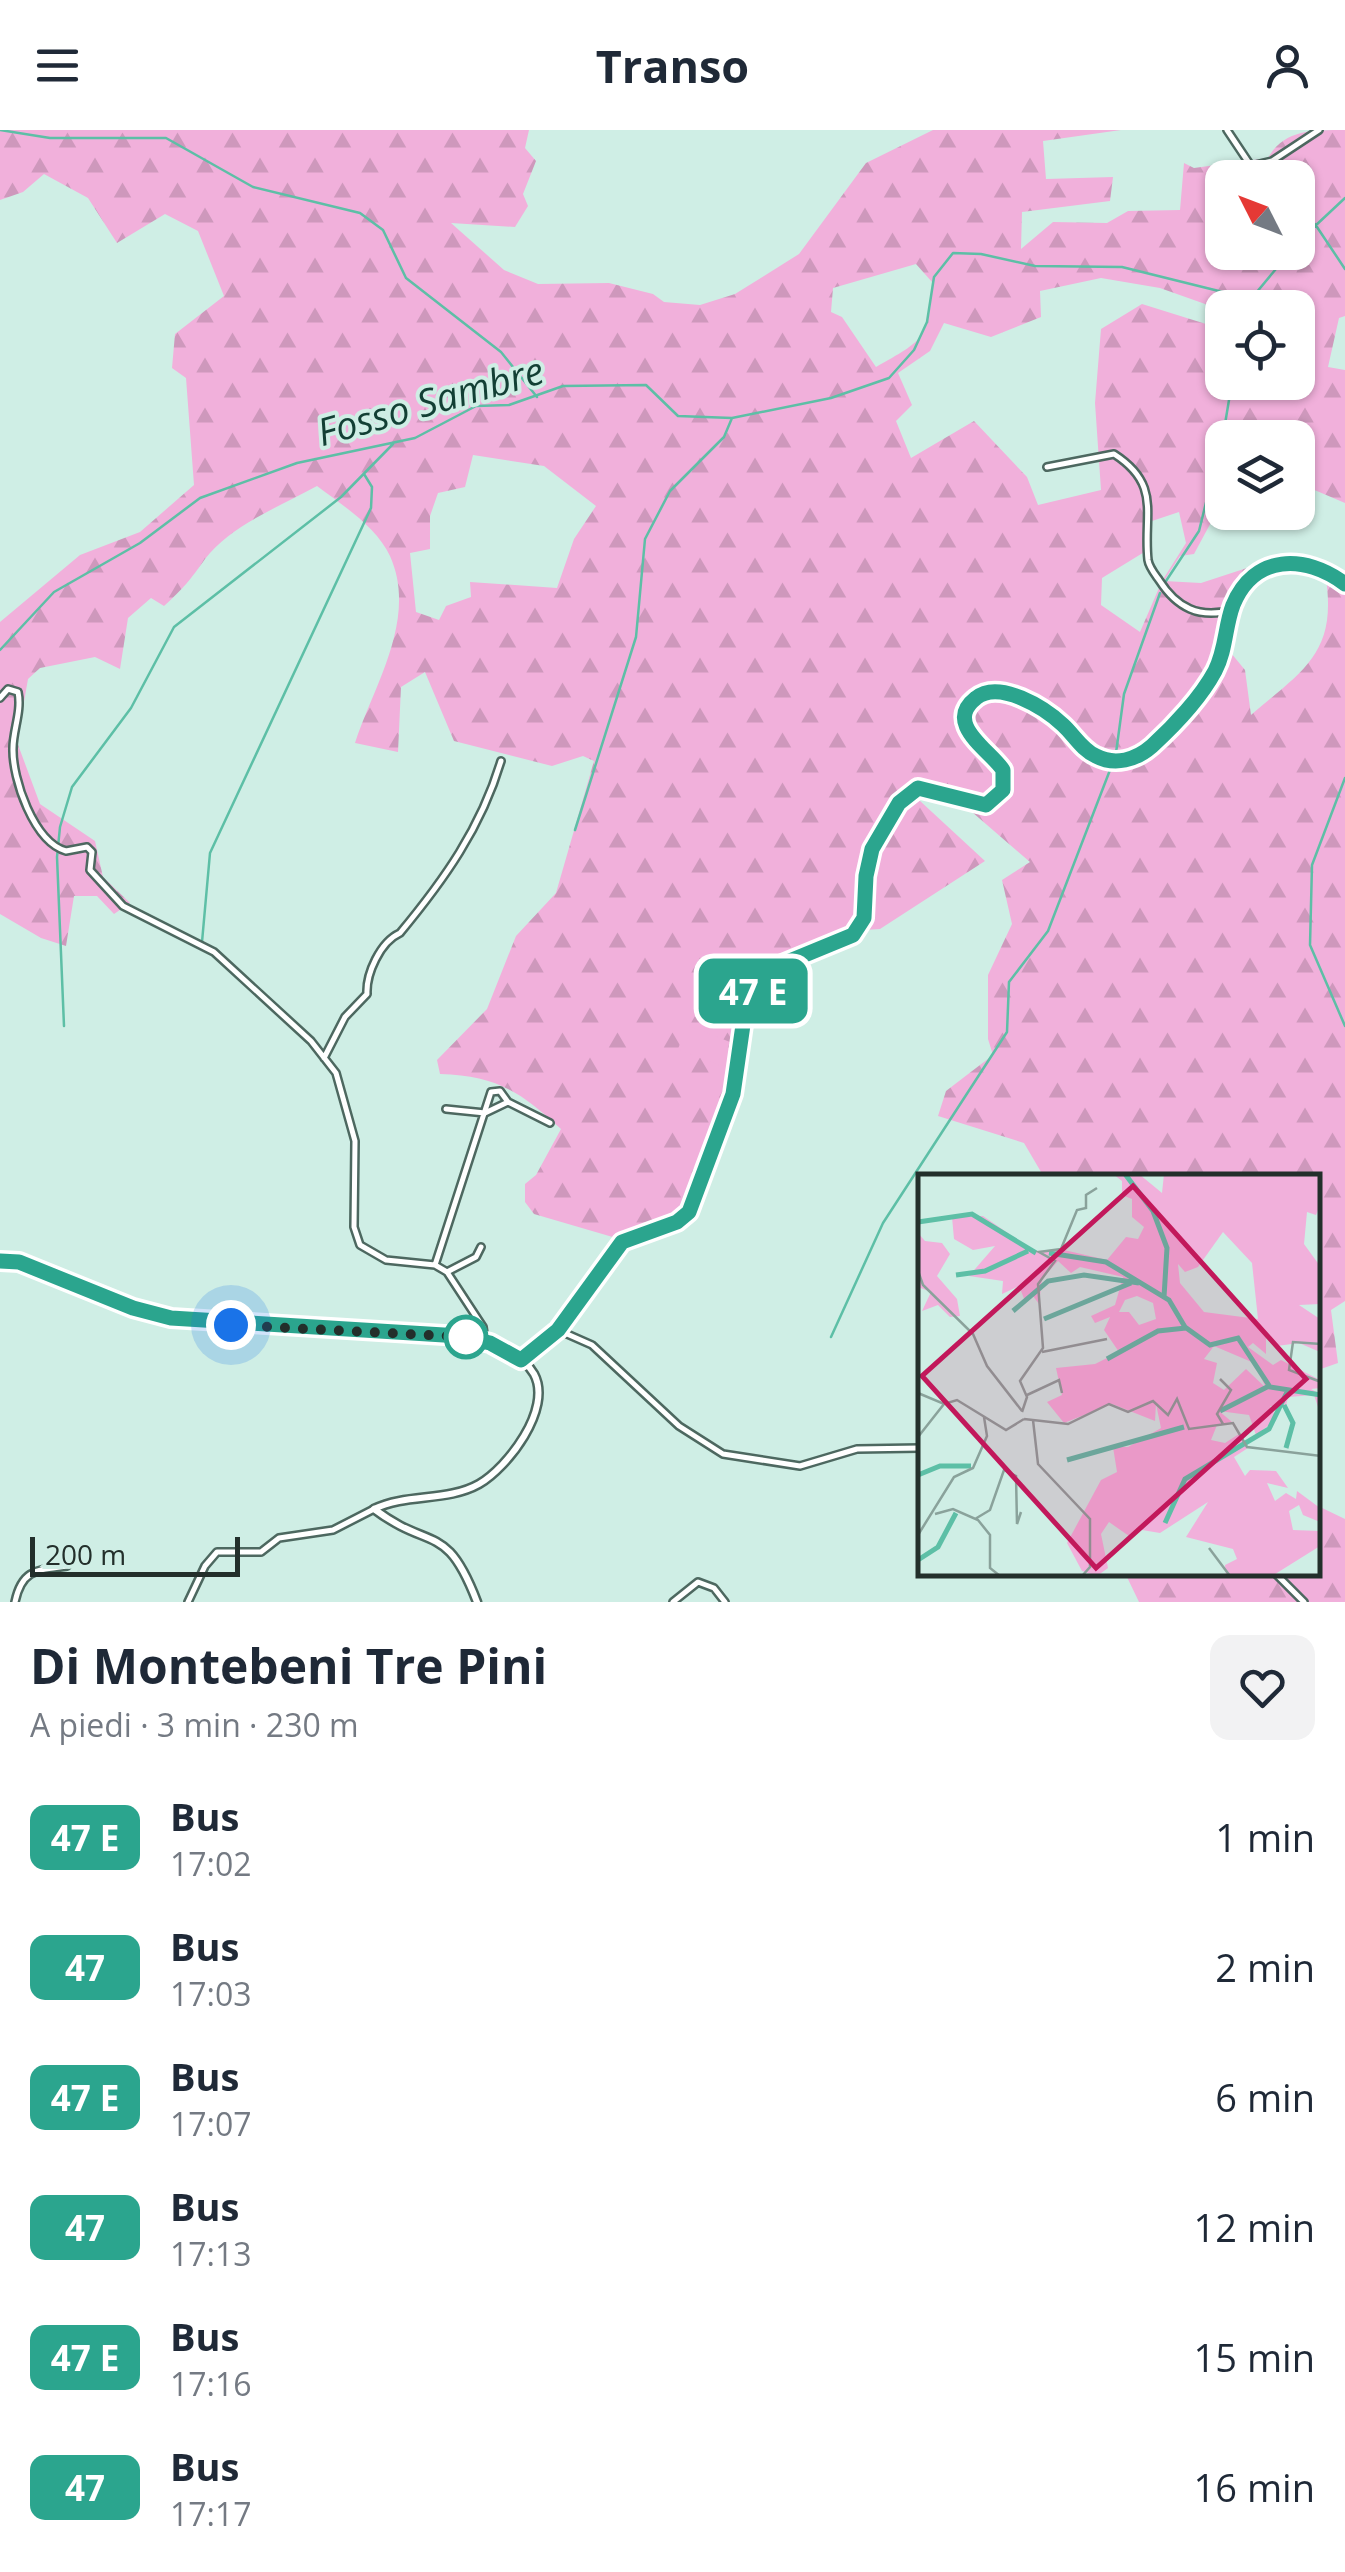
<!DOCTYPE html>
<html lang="it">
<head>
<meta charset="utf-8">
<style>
  body { margin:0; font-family:"Open Sans",sans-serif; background:#f2f2f3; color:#1f2937; height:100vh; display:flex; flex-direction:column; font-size:38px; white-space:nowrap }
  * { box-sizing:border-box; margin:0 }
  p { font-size:32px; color:#747a83 }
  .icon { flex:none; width:55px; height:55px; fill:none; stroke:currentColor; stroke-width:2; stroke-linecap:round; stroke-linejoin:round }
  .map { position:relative; height:1472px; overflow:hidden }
  .drawer { display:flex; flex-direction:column; background:#fff; flex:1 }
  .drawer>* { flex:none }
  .badge { padding:0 20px; border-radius:15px; font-size:35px; line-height:65px }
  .needle { width:65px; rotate:312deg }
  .tools { position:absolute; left:1205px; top:30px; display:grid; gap:20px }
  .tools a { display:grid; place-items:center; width:110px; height:110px; border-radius:20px; background:#fff; box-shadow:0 2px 8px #0004; font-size:50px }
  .scale { position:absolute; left:30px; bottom:25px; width:210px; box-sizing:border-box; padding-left:10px; border:5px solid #232f2b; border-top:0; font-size:28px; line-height:35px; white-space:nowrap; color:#232f2b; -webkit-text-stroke:8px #cfeee5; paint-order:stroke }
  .you { position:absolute; width:50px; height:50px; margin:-25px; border:8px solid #fff; border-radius:50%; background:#1a73e8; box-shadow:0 0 0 15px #1a73e833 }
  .map>.badge { position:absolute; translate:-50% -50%; box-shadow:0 0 0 5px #fff }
  .round { display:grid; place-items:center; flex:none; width:105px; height:105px; border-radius:20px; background:#f2f2f3 }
  .summary { display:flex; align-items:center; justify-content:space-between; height:170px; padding:0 30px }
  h1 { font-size:48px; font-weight:700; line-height:75px }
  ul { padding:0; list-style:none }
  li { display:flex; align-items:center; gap:30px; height:130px; padding:0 30px }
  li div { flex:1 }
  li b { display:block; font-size:38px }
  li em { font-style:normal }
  li .badge { min-width:110px; font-weight:700; text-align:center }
  header { display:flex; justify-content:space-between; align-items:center; height:130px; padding:0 30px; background:#fff; font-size:45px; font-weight:700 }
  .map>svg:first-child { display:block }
</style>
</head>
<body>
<header><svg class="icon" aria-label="menu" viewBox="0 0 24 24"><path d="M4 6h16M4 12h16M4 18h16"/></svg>Transo<svg class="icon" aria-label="person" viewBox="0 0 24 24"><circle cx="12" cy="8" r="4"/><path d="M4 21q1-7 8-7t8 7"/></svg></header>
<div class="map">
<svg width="1345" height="1472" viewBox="0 0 1345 1472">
  <defs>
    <pattern id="forest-firs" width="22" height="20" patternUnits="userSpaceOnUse" patternTransform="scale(2.5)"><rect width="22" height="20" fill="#f1b0db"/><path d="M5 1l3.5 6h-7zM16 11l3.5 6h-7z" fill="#ce98bc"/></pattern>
  </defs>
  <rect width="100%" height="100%" fill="#cfeee5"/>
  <path fill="url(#forest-firs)" fill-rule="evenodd" d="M0,0H529L525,18L536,31L523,64L528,76L515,97L451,93L504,140L538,154L609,153L653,164L664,172L700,175L735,164L799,124L866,33L933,0H1121L1043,11L1046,49L1113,47L1110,71L1022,82L1021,119L1053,92L1107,93L1128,81L1180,80L1184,33L1194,38L1268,28C1284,0 1310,0 1345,0V186L1339,188L1328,237L1345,240V373L1298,353V308H1222V372L1194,424L1180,426L1164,451L1201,453L1253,436L1217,506L1245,540L1251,585C1302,541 1337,524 1326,449L1345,462V1171L1331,1180L1338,1233L1318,1240V1047H1044L1024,1013L938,986L946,961L993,925L988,909V845L1012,794L1002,750L1030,732L972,682L933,666L919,670L985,731L880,799L849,801L766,837L744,866L719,992L692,1063L674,1088L616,1108L534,1084L525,1072V1054L536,1045L561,999C520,961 496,946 440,944L437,930L487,879L516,806L556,763L594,631L583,626L552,636L454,611L425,542L401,557L398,622L355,613C374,555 418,489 390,426C376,396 342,375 317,356C281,376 231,395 205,429C191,449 183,459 164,476L151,468L128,488L120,539L95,527L40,538L28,549L17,612L40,674L95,711L103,747L130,773L114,784L97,766H74L66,816L41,808L0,784V492L80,425L140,402L194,355L186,248L172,238L175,204L224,166L198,101L165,84L117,113L88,68L44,44L23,62L0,70ZM1222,48H1298V122H1222ZM916,134L932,152C930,208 924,210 876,237L842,187L831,182L833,158ZM1101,148L1160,158L1222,180L1298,178V252H1222V199L1142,174L1101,199L1095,273L1101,360L1038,375L1027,347L974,291L911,328L896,291L912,275L898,243L930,221L944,193L991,207L1041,187L1040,161ZM473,325L544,336L596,376L574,409L557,458L470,452L471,467L446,476L439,490L416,482L410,423L430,419V386L438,363L465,357ZM1179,382L1186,413L1162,451L1140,502L1101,475L1102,448L1146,421L1149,392Z
    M1318,1376L1345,1389V1472H1139L1126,1445L1318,1444Z"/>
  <path fill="#f1b0db" d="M687,895L730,912L721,936L678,919Z"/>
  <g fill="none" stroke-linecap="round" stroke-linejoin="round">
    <path stroke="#5dbfa6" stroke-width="2.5" d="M0,0L50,8H166L253,57L360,83L383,100L406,148L501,222L537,267
      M1315,94L1345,139
      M1298,112L1345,68
      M1223,306L1232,252
      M1166,451L1199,401L1222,308
      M0,520L54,462L140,413L200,368L297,333L415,308L476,276L509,275L563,256L646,255L678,286L732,288L831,268L889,248L914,220L927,192L934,147L953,123L981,124L1035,136L1122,137L1251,169L1290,122
      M1116,623L1124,564L1160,463
      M1345,648L1312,735L1310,815L1345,896
      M575,700L636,507L645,409L670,361L724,307L732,288
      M202,812L210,723L371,378L372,357L364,344
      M64,896L57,727L60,697L72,657L131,578L174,497L341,367L393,314
      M831,1207L883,1093L1007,902L1009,852L1048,801L1110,640"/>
    <defs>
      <path id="minor" d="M1227,0L1251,36L1272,31L1319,0
        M1047,337L1114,324C1162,355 1143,384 1148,430C1149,437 1154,443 1159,450C1177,478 1199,489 1232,480
        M0,568L8,559L18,562C22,581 13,600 13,618C12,649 34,712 66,721L87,717L92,722L90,740L123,776L214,822L311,911L336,943L355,1011L354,1097L360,1115L386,1130L435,1135L447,1142L483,1197L485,1211
        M324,928L345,887L367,864C366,844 380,812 400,803C444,750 481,698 501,631
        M446,979L485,983L508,972
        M435,1135L491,962L500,961L508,972L550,993
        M447,1142L476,1127L481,1117
        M558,1200L592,1215L679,1296L723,1324L800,1336L857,1319L920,1318
        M1276,1444L1304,1472
        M15,1472C22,1438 39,1440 67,1436
        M188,1472L205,1436L217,1422H261L279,1408L333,1400L374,1379
        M673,1472L698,1452L714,1458L725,1472"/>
      <path id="tertiary" d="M0,1131L18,1132L133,1178L171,1188L460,1206C486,1211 520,1220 534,1244C553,1279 507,1338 479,1354C447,1372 407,1363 374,1379
        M521,1229L570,1186L622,1112L677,1092L689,1082L733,964L744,888L757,852L768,840L853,805L864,788L865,746L872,719L899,673L918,659L986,675L1003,660V640L974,612L964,591C974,537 1035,571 1061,593C1072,603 1080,618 1093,626C1115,637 1140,629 1155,612C1175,590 1200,568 1214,542C1224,524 1225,502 1231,483C1247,426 1302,422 1345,454
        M374,1379C431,1422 446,1391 477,1472"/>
    </defs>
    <use href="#minor" stroke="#4d6860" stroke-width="10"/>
    <use href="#tertiary" stroke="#4d6860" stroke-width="11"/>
    <use href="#minor" stroke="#fff" stroke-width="5"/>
    <use href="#tertiary" stroke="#fff" stroke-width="6"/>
  </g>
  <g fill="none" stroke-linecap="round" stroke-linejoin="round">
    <defs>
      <path id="line" d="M0,1131L19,1132L133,1178L171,1188L460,1206L490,1213L521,1230L558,1200L622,1112L677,1092L689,1082L733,964L744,888L757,852L768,840L853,805L864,788L866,746L872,719L899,673L918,658L986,675L1003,660V640C990,620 943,594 976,568C999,549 1045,578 1063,595C1074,605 1082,620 1096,626C1115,636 1136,630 1152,616C1174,596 1201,567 1215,541C1226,520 1225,496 1233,475C1254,424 1305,424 1345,454"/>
    </defs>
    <use href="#line" stroke="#fff" stroke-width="22"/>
    <use href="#line" stroke="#2ba58e" stroke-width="15"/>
    <path stroke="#232f2b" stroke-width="10" stroke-dasharray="0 18" d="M231,1195L466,1207"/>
  </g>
  <circle fill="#fff" stroke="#2ba58e" stroke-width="5" cx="466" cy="1207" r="20"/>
  <g text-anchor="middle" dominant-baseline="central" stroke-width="8" stroke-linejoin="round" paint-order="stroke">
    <g font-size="38" font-style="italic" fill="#123f34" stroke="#cfeee5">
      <text transform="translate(430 270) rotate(-16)">Fosso Sambre</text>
    </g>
  </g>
  <g transform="translate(918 1044)">
    <rect width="402" height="402" fill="#cfeee5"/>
    <path d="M195,0H221L244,19L246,0H402V31L398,41L389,38L386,70L402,92V130L381,131L402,145V178L381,169L359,172L348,163V180L335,169L330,173L355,191L363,186L402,206V214L393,215L402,220V239L396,221L370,223L368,232H352L359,245L338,261L331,241L301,237L314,248L299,251L293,266L307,269L321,260L330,274L316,283L327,302L332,296L358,297L370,314L349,309L357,327L368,319L378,325L379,317L402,334V348L385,341L381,331L371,337L375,356L402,357V372L354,402H308L307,391L319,385L315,375L268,363L290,328L242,359L218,355L211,362L191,348L183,360L190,394L179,402L164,397L149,369L183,306L199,298L195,273H210L243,254L238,230L237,247L194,230L146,249L129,228L144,221L138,194L177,190L201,178L186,156L192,143L177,149L173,142L197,131L205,103L162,93L153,99L140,87L124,105L121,130L115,122L107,127L101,112L84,120L85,107L51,102L77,72L55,76L36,65L34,43L65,42L116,77L146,76L189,86L208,63L220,65L226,53L214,43V25L204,21V7ZM305,58L334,89L340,145L286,138L262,109L260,90L267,98L280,93ZM219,122L235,129L238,145L221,151L211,138H201L207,126ZM296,172L336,189L348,214L328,195L306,216L295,209L299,189L286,185ZM0,59L7,67L24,69L32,80L19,102L39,125L42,142L32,143L20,131L4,137L13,118L0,113Z" fill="#f1b0db" fill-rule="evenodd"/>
    <path fill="none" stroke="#5dbfa6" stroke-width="5" d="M207,0L235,37L249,74L246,123M0,48L54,40L118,79M131,79L188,88L251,126L267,153L292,171L320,164L352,213L403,221M38,101L67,97L110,77M95,137L130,107L166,101L221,109M126,145L213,109M189,185L240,157L268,154M366,231L375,249L368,274M302,237L351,212M149,286L266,253M0,301L22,292H53M247,349L267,305L351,255L371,214M0,386L20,373L38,339"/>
    <path fill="none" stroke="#8aa29b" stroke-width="2.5" d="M0,97L5,111L55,160L69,192L104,237M403,170L375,168L371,196L403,208M124,178L189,165M302,205L313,216L299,240L305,250M0,219L26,230L39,226L88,256L106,245M109,221L141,206L144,219M104,238L109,223L102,207L125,174L120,110L137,87L121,78L143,75L159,36L168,34V21L179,14M106,245L150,250L191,230L210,238L235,227L250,241L259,225L271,255L315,249L329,273L403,282M115,246L120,290L172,345V393L164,402M0,263L26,230M17,340L35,335L60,346L72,361V394L82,402M57,345L72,336L86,296L98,302L99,350L103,338M0,361L36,303L55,294L69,262L66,243M291,374L312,402"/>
    <path fill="#c2185b" fill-opacity="0.15" stroke="#c2185b" stroke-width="5" d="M215,12L388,205L178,394L4,202Z"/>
    <rect width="402" height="402" fill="none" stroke="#232f2b" stroke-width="5"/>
  </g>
</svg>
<div class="tools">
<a><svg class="needle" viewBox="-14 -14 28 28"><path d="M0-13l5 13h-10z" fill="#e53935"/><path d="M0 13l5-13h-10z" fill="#747a83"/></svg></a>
<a><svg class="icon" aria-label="locate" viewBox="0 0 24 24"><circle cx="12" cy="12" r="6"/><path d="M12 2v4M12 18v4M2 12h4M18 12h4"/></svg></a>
<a><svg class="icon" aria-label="layers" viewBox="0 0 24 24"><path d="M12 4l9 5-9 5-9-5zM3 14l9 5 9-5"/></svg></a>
</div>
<div class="scale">200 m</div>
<div class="you" style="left:231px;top:1195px"></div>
<b class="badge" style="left:753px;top:861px;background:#2ba58e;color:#fff">47 E</b>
</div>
<section class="drawer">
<div class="summary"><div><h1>Di Montebeni Tre Pini</h1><p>A piedi · 3 min · 230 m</p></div><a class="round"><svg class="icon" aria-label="heart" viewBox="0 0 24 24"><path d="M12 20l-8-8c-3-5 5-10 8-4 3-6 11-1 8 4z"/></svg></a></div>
<ul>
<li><span class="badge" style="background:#2ba58e;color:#fff">47 E</span><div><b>Bus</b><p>17:02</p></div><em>1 min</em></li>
<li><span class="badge" style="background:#2ba58e;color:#fff">47</span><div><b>Bus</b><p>17:03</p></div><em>2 min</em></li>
<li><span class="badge" style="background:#2ba58e;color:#fff">47 E</span><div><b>Bus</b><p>17:07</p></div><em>6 min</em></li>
<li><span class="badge" style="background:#2ba58e;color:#fff">47</span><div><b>Bus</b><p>17:13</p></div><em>12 min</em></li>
<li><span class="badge" style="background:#2ba58e;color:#fff">47 E</span><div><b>Bus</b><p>17:16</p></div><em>15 min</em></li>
<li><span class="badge" style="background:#2ba58e;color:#fff">47</span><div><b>Bus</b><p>17:17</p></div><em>16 min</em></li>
</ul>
</section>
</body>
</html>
